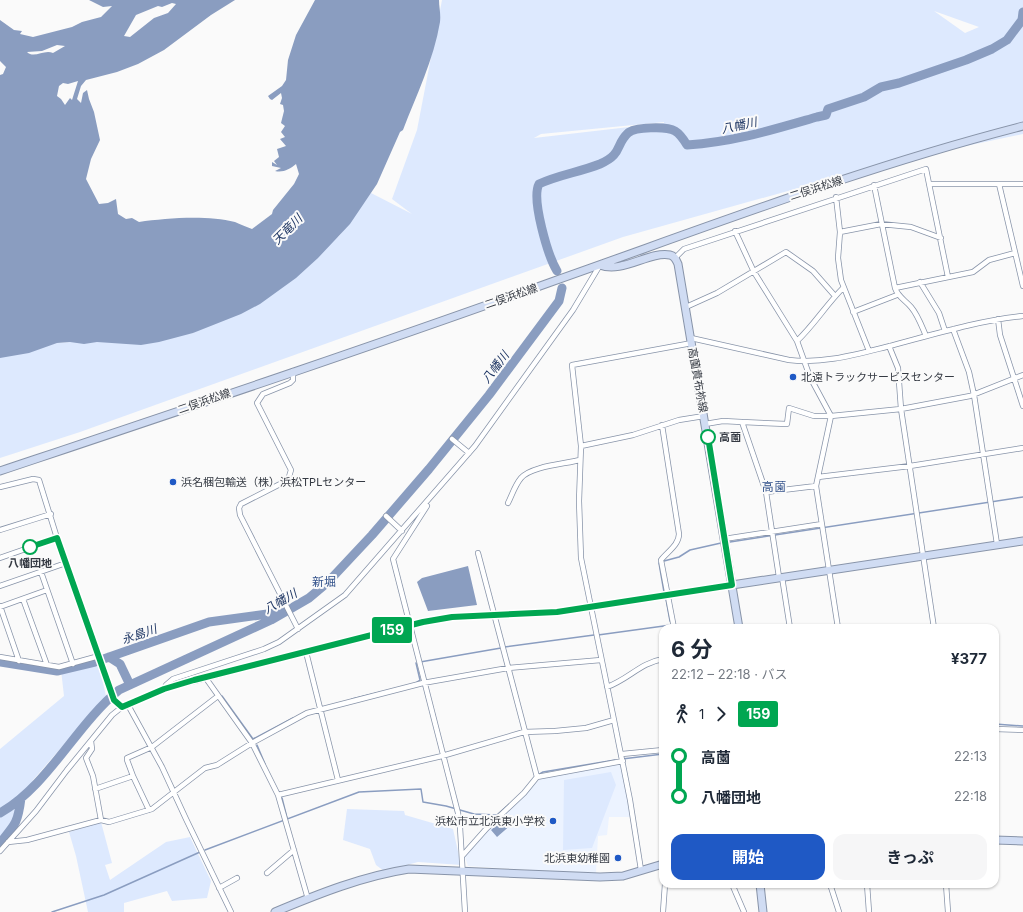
<!DOCTYPE html>
<html lang="ja">
<head>
<meta charset="utf-8">
<style>
  body { margin:0; font-family:Inter,"Noto Sans JP",sans-serif; background:#f6f6f7; color:#1f2937; height:100vh; display:flex; flex-direction:column; font-size:15px; white-space:nowrap }
  * { box-sizing:border-box; margin:0 }
  p { font-size:13px; color:#747a83 }
  .icon { flex:none; width:22px; height:22px; fill:none; stroke:currentColor; stroke-width:2; stroke-linecap:round; stroke-linejoin:round }
  .map { position:relative; flex:1; overflow:hidden }
  .sheet { position:absolute; left:659px; top:624px; width:340px; height:264px; display:flex; flex-direction:column; background:#fff; border-radius:12px; box-shadow:0 1px 3px #0004 }
  .sheet>* { flex:none }
  .badge { padding:0 8px; border-radius:3px; font-size:14px; line-height:26px }
  .map>.badge { position:absolute; translate:-50% -50%; box-shadow:0 0 0 2px #fff }
  .legs { display:flex; align-items:center; gap:6px; height:44px; padding:0 12px; font-size:13px }
  .legs p { margin-inline-start:auto }
  .summary { display:flex; align-items:center; justify-content:space-between; height:68px; padding:0 12px }
  h1 { font-size:22px; font-weight:700; line-height:30px }
  .action { display:flex; gap:8px; margin-top:auto; padding:8px 12px }
  .action a { flex:1; height:46px; border-radius:12px; background:#1f59c5; color:#fff; font-size:16px; font-weight:700; line-height:46px; text-align:center }
  .action a+a { background:#f6f6f7; color:#1f2937 }
  ul { padding:0 12px; list-style:none }
  li { display:flex; align-items:center; gap:14px; height:40px; font-size:15px }
  li i { display:grid; place-items:center; width:6px; height:100%; margin:0 5px; background:currentColor }
  li i::after { content:''; width:10px; height:10px; margin:-5px; border:3px solid; border-radius:50%; background:#fff }
  li p { margin-inline-start:auto }
  li:first-child i { background:linear-gradient(#0000 50%,currentColor 0) }
  li:last-child i { background:linear-gradient(currentColor 50%,#0000 0) }
  .map>svg:first-child { display:block }
</style>
</head>
<body>
<div class="map">
<svg width="1023" height="912" viewBox="0 0 1023 912">
  <rect width="100%" height="100%" fill="#fafafa"/>
  <path fill="#ecf3ff" d="M621,762L630,817H609L607,835L598,836L596,874L468,866L464,854L541,778Z"/>
  <path fill="#dde9fe" fill-rule="evenodd" d="M442,0H1023V134L895,161L623,237L80,432L0,458V351L57,343L193,333L339,236L371,193L412,214L392,199L417,130ZM934,11L979,27L965,33ZM664,122V123L534,138L541,134Z
    M99,666L106,696L33,780L15,823L0,840V749L64,696L61,670Z
    M611,772L616,785L592,848L563,850L564,780Z
    M347,809L404,811L405,815L453,829L461,865L418,862L384,871L376,865L370,849L343,840Z
    M101,822L112,863L105,865L110,880L166,842L190,837L211,881L207,898L172,901L167,891L124,903V912H88L76,856L69,832Z"/>
  <path fill="#8a9dc0" fill-rule="evenodd" d="M89,0H235L211,15L164,50L138,64L117,72L86,80L81,86L77,99L81,103L83,93L87,90L89,99L94,112L100,140L91,159L86,179L99,204L108,203L116,199L118,214L126,219L132,218L139,222C167,218 207,215 235,222C240,224 246,227 252,229L272,214L273,210L294,184L299,174L296,164C290,169 283,173 275,171L281,168L272,166V162L277,165L274,161L279,157L277,149L286,146L280,139L285,137L281,132L285,126L281,123L284,111L283,105L280,104L282,98L281,93L272,100L270,99L268,96L282,86L286,80L288,60L296,35L315,0H439C439,7 441,14 440,22C434,59 416,96 403,130L400,132L377,184L350,224L318,258L296,278L260,304L241,314L193,333L159,342L141,345L97,342L84,344L70,342L57,343L29,353L0,358V75L3,74L6,67L0,61V20L14,30L22,31L20,34L33,37L72,27L82,22L101,17L112,6L103,7ZM172,3L176,4L168,13L154,18L130,37L124,36L136,15L158,6L162,7ZM57,45L65,46L53,53C44,49 34,59 27,52L42,51ZM78,81L72,100L70,98L65,105L61,99L57,96L59,86L63,83L68,84Z
    M468,566L477,605L428,611L417,582L422,578Z
    M507,816L513,823L497,837L491,830Z"/>
  <g fill="none" stroke-linecap="round" stroke-linejoin="round">
    <path stroke="#8a9dc0" stroke-width="1.5" d="M730,542L1023,497
      M664,561L679,557L690,550L721,543
      M659,563L664,592
      M666,599L670,621
      M598,635L671,625
      M505,647L594,635
      M420,662L501,648
      M416,663L420,680L417,682
      M222,696L253,739L293,718
      M352,699L381,692
      M995,724L1023,726
      M257,745L265,764
      M622,759L663,754
      M538,775L543,772L615,760
      M282,798L287,818
      M205,850L359,792L421,789L423,802L446,806L474,814L497,815L506,807
      M52,912L104,895L200,852"/>
    <path stroke="#8a9dc0" stroke-width="9" d="M557,271C548,256 531,199 539,184C558,175 580,172 600,164C623,154 615,145 628,133C634,127 667,126 675,131C680,134 684,140 687,145C734,142 772,130 817,117L826,115L828,109L864,97L881,87L899,83L966,60L992,49L1007,40L1022,20L1023,12
      M109,657L120,664L130,685
      M0,662L57,671L95,662L209,622L282,612
      M0,813C48,786 76,725 119,690L271,620L309,598L328,582L372,535L429,469L489,395L559,301L562,288
      M0,843C16,824 18,822 21,798"/>
    <defs>
      <path id="street" d="M929,184H1023
        M999,184L1023,286
        M874,185L895,288C898,297 905,300 911,307C918,315 922,327 926,336
        M836,197L840,232L838,258L841,280L869,351
        M735,231L754,272L797,341
        M840,232L881,224L911,227L941,238
        M675,258L684,249L926,169L948,277
        M920,282L939,313L945,331
        M895,288L973,272L989,260L1015,253
        M686,307L717,293L786,252L813,271L835,296
        M853,312L897,295
        M998,319L1000,335L1023,406
        M953,329L969,372L974,395L997,544
        M691,338L789,360C822,364 854,355 886,347C932,335 976,321 1023,316
        M889,346L898,368L901,409L934,628
        M293,371V380L290,383L263,394L257,403L291,470L288,480L241,504L239,508L240,515L298,629
        M742,422L787,424L789,408L814,416H831L901,409L970,396L1023,375
        M705,424L723,421L742,422L766,492L779,577
        M662,425L679,534C679,545 667,552 661,560L674,628
        M452,439L469,453
        M581,446L633,435L679,420L704,416
        M818,477L910,466L1023,448
        M0,487L33,479L39,480L57,538L114,700L122,707
        M766,492L816,486
        M508,503C512,495 515,485 521,478C531,466 565,464 580,460
        M427,506L393,559L458,813L460,827L465,912
        M386,516L402,531
        M0,530L51,514
        M724,539L822,524
        M478,553L537,777
        M0,558L57,538
        M41,572L73,664
        M782,577L790,628
        M0,586L66,563
        M23,599L47,665
        M0,606L19,661
        M0,607L47,590
        M838,628L816,486L831,416L810,377L797,341C814,325 826,305 843,288
        M306,652L338,780
        M0,657L59,667L99,656
        M205,677L252,743L278,795L308,899
        M607,687C629,679 640,663 663,659
        M164,689L409,625L452,617L557,612L732,585
        M128,705L162,767L186,819L231,912
        M614,720L630,800L641,870
        M995,729L1023,730
        M91,741L92,749L86,758L93,776L101,820
        M622,754L663,750
        M133,776L127,760V758L152,747L218,696
        M95,789L133,776L149,810
        M278,795L442,756L524,732L555,731L586,728L614,720L581,558L579,501L581,446L572,365L692,343
        M8,842L27,840L101,820L109,822L152,809L205,768L217,765L252,743L307,713L423,683L508,668L601,660
        M0,851L36,811L67,770L112,715L122,707L164,689L166,685L173,679L264,649L279,642L345,595L475,446L573,310L600,265
        M463,855L487,828L524,793L537,777L623,761
        M267,873L294,850
        M732,884L744,912
        M830,884L839,912
        M867,884L869,912
        M946,884L948,912
        M219,888L237,878
        M663,912L665,884"/>
      <path id="secondary" d="M600,265C622,274 649,251 670,255C675,256 676,260 678,264L739,628
        M0,471C185,409 371,347 554,281C710,226 863,167 1023,126
        M732,585L1023,541
        M995,840L1023,841
        M760,884L763,912
        M275,912C318,894 363,876 409,869L600,877L623,876L663,864"/>
    </defs>
    <use href="#street" stroke="#8894a9" stroke-width="6"/>
    <use href="#secondary" stroke="#8894a9" stroke-width="9"/>
    <use href="#street" stroke="#fff" stroke-width="4.5"/>
    <use href="#secondary" stroke="#d0dcf3" stroke-width="7"/>
  </g>
  <g fill="none" stroke-linecap="round" stroke-linejoin="round">
    <defs>
      <path id="line-1" d="M30,547L57,538L114,700L122,707L164,689L194,680L423,622L452,617L557,612L732,585L708,437"/>
    </defs>
    <use href="#line-1" stroke="#fff" stroke-width="9"/>
    <use href="#line-1" stroke="#00a651" stroke-width="6"/>
  </g>
  <g fill="#1f59c5" stroke="#fafafa" stroke-width="1.5">
    <circle cx="793" cy="377" r="4"/>
    <circle cx="173" cy="482" r="4"/>
    <circle cx="553" cy="821" r="4"/>
    <circle cx="618" cy="858" r="4"/>
  </g>
  <g fill="#fff" stroke="#00a651" stroke-width="2">
    <circle cx="708" cy="437" r="7"/>
    <circle cx="30" cy="547" r="7"/>
  </g>
  <g text-anchor="middle" dominant-baseline="central" stroke-width="4" stroke-linejoin="round" paint-order="stroke">
    <g font-size="11" fill="#353a43" stroke="#fafafa">
      <text transform="translate(816 188) rotate(-18)">二俣浜松線</text>
      <text transform="translate(511 296) rotate(-19)">二俣浜松線</text>
      <text transform="translate(698 380) rotate(80)">高薗貴布祢線</text>
      <text transform="translate(204 401) rotate(-19)">二俣浜松線</text>
    </g>
    <g font-size="11" fill="#353a43" stroke="#fafafa" text-anchor="start">
      <text x="801" y="377">北遠トラックサービスセンター</text>
      <text x="181" y="482">浜名梱包輸送（株）浜松TPLセンター</text>
      <text x="545" y="821" text-anchor="end">浜松市立北浜東小学校</text>
      <text x="610" y="858" text-anchor="end">北浜東幼稚園</text>
    </g>
    <g font-size="11" font-weight="bold" fill="#353a43" stroke="#fafafa" text-anchor="start">
      <text x="719" y="437">高薗</text>
      <text x="30" y="563" text-anchor="middle">八幡団地</text>
    </g>
    <g font-size="12" font-style="italic" fill="#1d3563" stroke="#fafafa">
      <text transform="translate(739 125) rotate(-12)">八幡川</text>
      <text transform="translate(287 229) rotate(-45)">天竜川</text>
      <text transform="translate(495 367) rotate(-53)">八幡川</text>
      <text transform="translate(280 601) rotate(-30)">八幡川</text>
      <text transform="translate(139 634) rotate(-19)">永島川</text>
    </g>
    <g font-size="12" fill="#35548c" stroke="#fafafa">
      <text x="774" y="486">高薗</text>
      <text x="324" y="581">新堀</text>
    </g>
  </g>
</svg>
<b class="badge" style="left:392px;top:630px;background:#00a651;color:#fff">159</b>
<section class="sheet">
<div class="summary"><div><h1>6 分</h1><p>22:12 – 22:18 · バス</p></div><b>¥377</b></div>
<div class="legs"><svg class="icon" aria-label="walk" viewBox="0 0 24 24"><circle cx="13" cy="4" r="2"/><path d="M13 8l-2 6 4 7M11 14l-3 7M7 12l3-4h3l4 4"/></svg>1<svg class="icon" aria-label="forward" viewBox="0 0 24 24"><path d="M9 5l7 7-7 7"/></svg><b class="badge" style="background:#00a651;color:#fff">159</b></div>
<ul>
<li><i style="color:#00a651"></i><b>高薗</b><p>22:13</p></li>
<li><i style="color:#00a651"></i><b>八幡団地</b><p>22:18</p></li>
</ul>
<div class="action"><a>開始</a><a>きっぷ</a></div>
</section>
</div>
</body>
</html>
